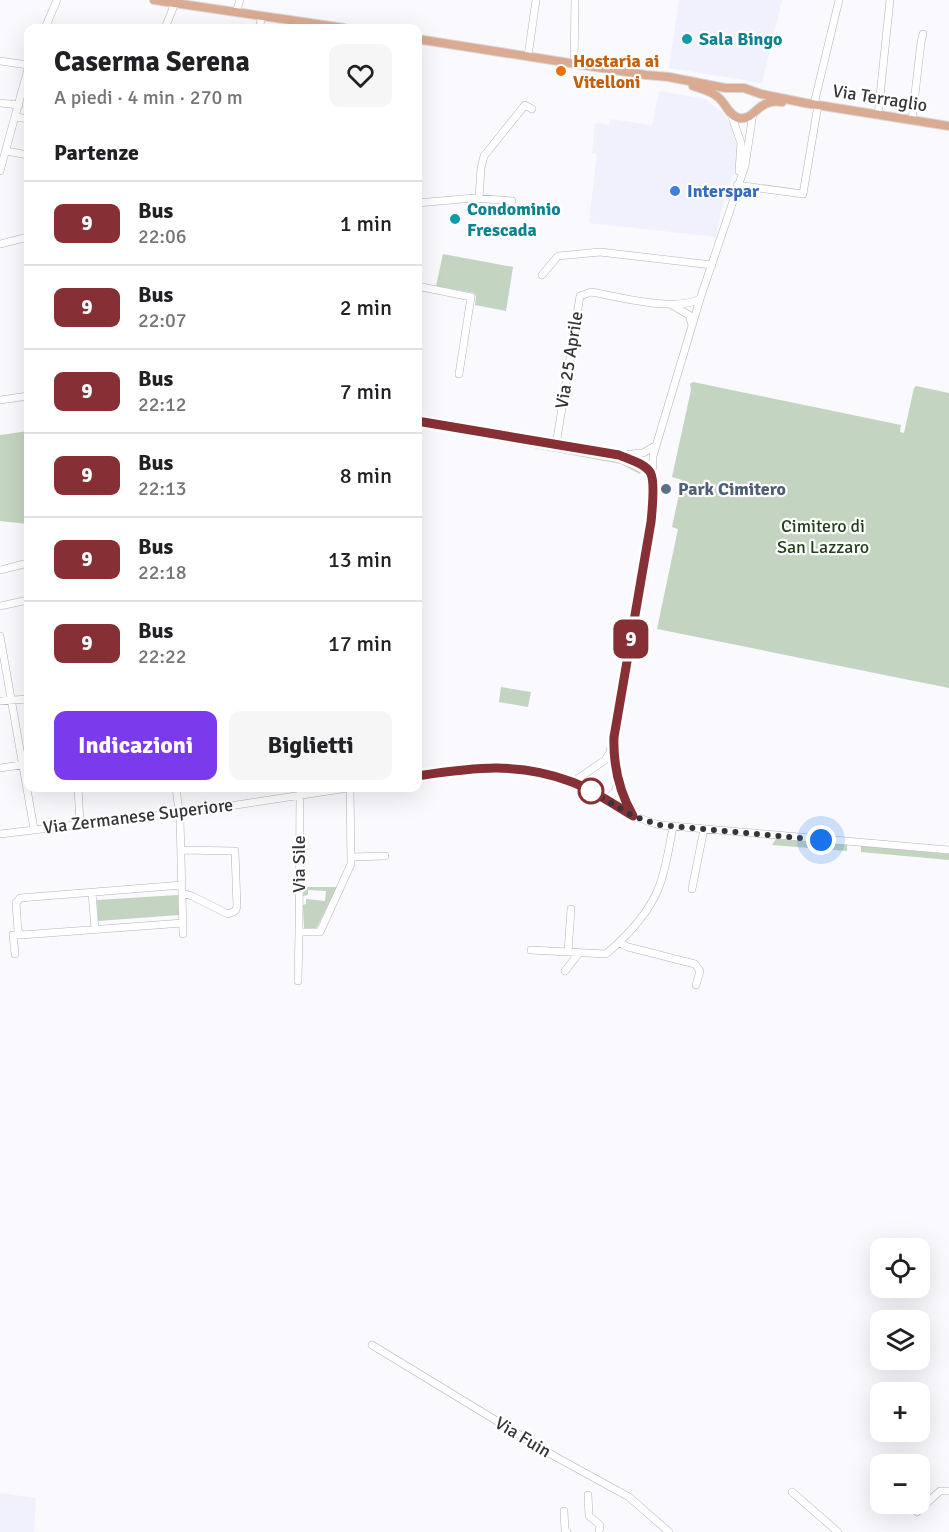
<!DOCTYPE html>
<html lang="it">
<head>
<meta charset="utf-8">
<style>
  body { margin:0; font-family:Signika,sans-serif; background:#f6f6f6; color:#202124; height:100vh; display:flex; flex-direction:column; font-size:22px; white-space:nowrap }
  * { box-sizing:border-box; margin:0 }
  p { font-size:20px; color:#757577 }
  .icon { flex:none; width:33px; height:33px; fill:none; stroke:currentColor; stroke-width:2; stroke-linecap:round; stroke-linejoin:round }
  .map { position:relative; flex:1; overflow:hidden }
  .details { position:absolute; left:24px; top:24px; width:398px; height:768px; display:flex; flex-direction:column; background:#fff; border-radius:12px; box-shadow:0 6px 24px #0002 }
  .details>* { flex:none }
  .badge { padding:0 12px; border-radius:9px; font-size:21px; line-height:39px }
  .tools { position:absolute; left:870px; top:1238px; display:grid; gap:12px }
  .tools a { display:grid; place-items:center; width:60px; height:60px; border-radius:12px; background:#fff; box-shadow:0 6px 24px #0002; font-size:30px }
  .you { position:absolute; width:30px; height:30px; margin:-15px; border:4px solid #fff; border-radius:50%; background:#1a73e8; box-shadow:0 0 0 9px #1a73e833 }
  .map>.badge { position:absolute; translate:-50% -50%; box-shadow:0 0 0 3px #fff }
  h2 { padding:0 30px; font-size:22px; line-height:54px }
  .round { display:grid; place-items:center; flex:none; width:63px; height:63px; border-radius:12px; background:#f6f6f6 }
  .summary { display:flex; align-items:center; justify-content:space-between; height:102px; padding:0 30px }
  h1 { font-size:28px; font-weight:700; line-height:45px }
  .cta { display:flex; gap:12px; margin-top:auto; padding:12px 30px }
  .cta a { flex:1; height:69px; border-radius:12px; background:#7c3aed; color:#fff; font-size:24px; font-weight:700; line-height:69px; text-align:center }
  .cta a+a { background:#f6f6f6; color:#202124 }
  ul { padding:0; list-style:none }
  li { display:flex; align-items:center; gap:18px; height:84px; padding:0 30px; border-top:2px solid #e0e0e0 }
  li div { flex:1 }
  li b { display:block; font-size:22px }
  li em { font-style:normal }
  li .badge { min-width:66px; font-weight:700; text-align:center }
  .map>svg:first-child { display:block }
</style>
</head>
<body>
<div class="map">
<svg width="949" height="1532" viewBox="0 0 949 1532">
  <rect width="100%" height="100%" fill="#f9f9fe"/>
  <path fill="#f1f0fd" d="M679,0H782L762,83L669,68Z
    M659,91L706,99L723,113L733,129L738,150V160L721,212L716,237L589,223L597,154L592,153L595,123L609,125L611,119L652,125Z
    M0,1493L36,1498L34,1532H0Z"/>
  <path fill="#c3d4c0" d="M443,254L513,267L506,311L475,305L476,296L474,293L436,286Z
    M693,382L901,425L900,432L904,433L914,388L916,386L949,393V688L657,629L678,529L672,527L682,480L672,477L691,390L690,384Z
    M28,431V524L0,521V435Z
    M523,442L620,459L644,469L640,474L621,464L523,446Z
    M501,687L531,692L528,707L499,702Z
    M776,839L847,845V851L772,845Z
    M861,846L949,854V860L861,852Z
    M304,887H337L316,929L304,928L303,905L306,904V899L325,901L326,891L308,890V895L303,896Z
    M178,895L179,915L98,921L97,900Z"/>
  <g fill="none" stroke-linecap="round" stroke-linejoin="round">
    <defs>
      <path id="minor" d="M236,12L240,0
        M45,28L57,0
        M165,28L175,3
        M259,28L262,16
        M528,56L536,0
        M0,61L28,65
        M574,63L575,0
        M0,103L19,105
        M814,104L839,0
        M731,114L741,143L739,171
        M878,115L890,0
        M16,117L28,119
        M912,120L921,42L923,34
        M6,151L28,155
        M0,171L28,69
        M737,185L803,194L818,105
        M479,198L481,168L484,156L525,105L532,109
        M417,203L474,198L512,201
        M0,244L28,237
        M542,275L558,256L600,252L712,265
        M417,286L471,297L459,374
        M672,305L689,315L692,325
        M0,400L28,396
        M417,421L619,455L643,453L655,446
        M556,445L580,296L591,292C620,297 674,312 700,299
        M621,456L640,465L652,475
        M0,570L28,563
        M0,606L28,600
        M0,636L34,829
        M0,701L28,699
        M614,750L616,774L632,813
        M0,768L28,764
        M417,776C473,767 527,760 581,786C608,799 631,818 660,825L949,850
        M573,782L605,760L610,752L651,522L653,456L700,299L745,166L753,113
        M78,788L80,823
        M176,788L180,819L183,934
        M300,795L299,932H320L351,864L350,788
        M605,800L615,792L618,782
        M0,834L210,809L348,788
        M181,850L235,851L237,907L235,911L228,914L192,896L182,893
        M351,857L385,856
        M182,885L20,898L16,903L18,931L21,935L183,923
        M692,889L704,829
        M92,893L95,929
        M620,943L628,947L695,964L700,971L696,985
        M531,950L606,954C626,937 649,913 659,887C666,869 669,847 673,827
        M568,952L571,909
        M15,954L13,935H21
        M565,971L579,953
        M298,981L299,932
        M372,1345L556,1457L629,1497L669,1532
        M792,1492L838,1532
        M588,1495L589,1516L600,1525L599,1532
        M564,1511L565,1530L567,1532
        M917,1512L940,1491H949"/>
      <path id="major" d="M154,0L344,28
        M417,39L646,75L669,77L725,88H744L761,94L805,103L949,126
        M693,86C702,89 712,91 719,98C726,104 729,116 739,118C755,121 757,98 782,102"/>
    </defs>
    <use href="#minor" stroke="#b2b2ba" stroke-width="8"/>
    <use href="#major" stroke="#d7d7d7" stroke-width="10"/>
    <use href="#minor" stroke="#fff" stroke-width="7"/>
    <use href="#major" stroke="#dbaa92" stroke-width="8"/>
  </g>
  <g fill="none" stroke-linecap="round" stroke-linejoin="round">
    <defs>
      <path id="line" d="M417,421L619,455C628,459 647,464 651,474C655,483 652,512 651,522L614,737C613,765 619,791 633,816C613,804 593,790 572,782C518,761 472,768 417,776"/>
    </defs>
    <use href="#line" stroke="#fff" stroke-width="14"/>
    <use href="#line" stroke="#863036" stroke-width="9"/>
    <path stroke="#353538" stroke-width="6" stroke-dasharray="0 10.8" d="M591,791L587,789L633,816L660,825L821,840"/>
  </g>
  <g fill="#0f9aa8" stroke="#fff" stroke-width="2">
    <circle cx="687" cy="39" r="6"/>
    <circle cx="455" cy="219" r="6"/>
  </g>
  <circle fill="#e8710a" stroke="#fff" stroke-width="2" cx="561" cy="71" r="6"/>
  <circle fill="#3f7fe0" stroke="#fff" stroke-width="2" cx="675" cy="191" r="6"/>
  <circle fill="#5c6f8a" stroke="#fff" stroke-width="2" cx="666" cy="489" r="6"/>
  <circle fill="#fff" stroke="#863036" stroke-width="3" cx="591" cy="791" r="12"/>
  <g text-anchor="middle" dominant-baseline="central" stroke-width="4.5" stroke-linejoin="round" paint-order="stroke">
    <g font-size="18" font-weight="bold" fill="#0d838f" stroke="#fff" text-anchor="start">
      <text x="699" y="39">Sala Bingo</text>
      <text x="467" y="209">Condominio<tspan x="467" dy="21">Frescada</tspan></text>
    </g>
    <g font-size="18" font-weight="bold" fill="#c56008" stroke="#fff" text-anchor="start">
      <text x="573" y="61">Hostaria ai<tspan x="573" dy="21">Vitelloni</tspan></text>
    </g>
    <g font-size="18" fill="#353538" stroke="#fff">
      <text transform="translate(880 98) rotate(9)">Via Terraglio</text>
      <text transform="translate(569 360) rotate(-81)">Via 25 Aprile</text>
      <text transform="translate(138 816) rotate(-7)">Via Zermanese Superiore</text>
      <text transform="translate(299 864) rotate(-90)">Via Sile</text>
      <text transform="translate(523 1437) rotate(31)">Via Fuin</text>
    </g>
    <g font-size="18" font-weight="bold" fill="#366cbe" stroke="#fff" text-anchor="start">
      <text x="687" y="191">Interspar</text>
    </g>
    <g font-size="18" font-weight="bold" fill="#4e5e75" stroke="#fff" text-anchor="start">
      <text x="678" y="489">Park Cimitero</text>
    </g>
    <g font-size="18" fill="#1f3e19" stroke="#fff">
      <text x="823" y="526">Cimitero di<tspan x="823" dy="21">San Lazzaro</tspan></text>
    </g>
  </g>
</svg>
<div class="tools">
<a><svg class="icon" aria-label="locate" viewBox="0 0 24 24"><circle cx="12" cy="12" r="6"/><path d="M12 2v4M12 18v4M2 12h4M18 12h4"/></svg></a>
<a><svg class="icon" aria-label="layers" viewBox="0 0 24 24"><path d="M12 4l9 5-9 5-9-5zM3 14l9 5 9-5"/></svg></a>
<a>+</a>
<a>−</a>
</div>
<div class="you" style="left:821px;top:840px"></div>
<b class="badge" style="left:631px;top:639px;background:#863036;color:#fff">9</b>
<section class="details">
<div class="summary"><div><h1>Caserma Serena</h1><p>A piedi · 4 min · 270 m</p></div><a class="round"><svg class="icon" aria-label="heart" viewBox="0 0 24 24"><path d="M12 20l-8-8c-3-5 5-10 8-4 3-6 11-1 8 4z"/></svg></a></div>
<h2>Partenze</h2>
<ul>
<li><span class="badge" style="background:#863036;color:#fff">9</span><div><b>Bus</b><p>22:06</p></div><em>1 min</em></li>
<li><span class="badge" style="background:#863036;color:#fff">9</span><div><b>Bus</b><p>22:07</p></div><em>2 min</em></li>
<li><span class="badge" style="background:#863036;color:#fff">9</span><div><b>Bus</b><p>22:12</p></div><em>7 min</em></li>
<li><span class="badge" style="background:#863036;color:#fff">9</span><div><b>Bus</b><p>22:13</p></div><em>8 min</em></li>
<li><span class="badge" style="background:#863036;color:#fff">9</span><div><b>Bus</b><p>22:18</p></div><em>13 min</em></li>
<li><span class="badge" style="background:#863036;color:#fff">9</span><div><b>Bus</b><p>22:22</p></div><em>17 min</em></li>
</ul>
<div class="cta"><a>Indicazioni</a><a>Biglietti</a></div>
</section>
</div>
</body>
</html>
